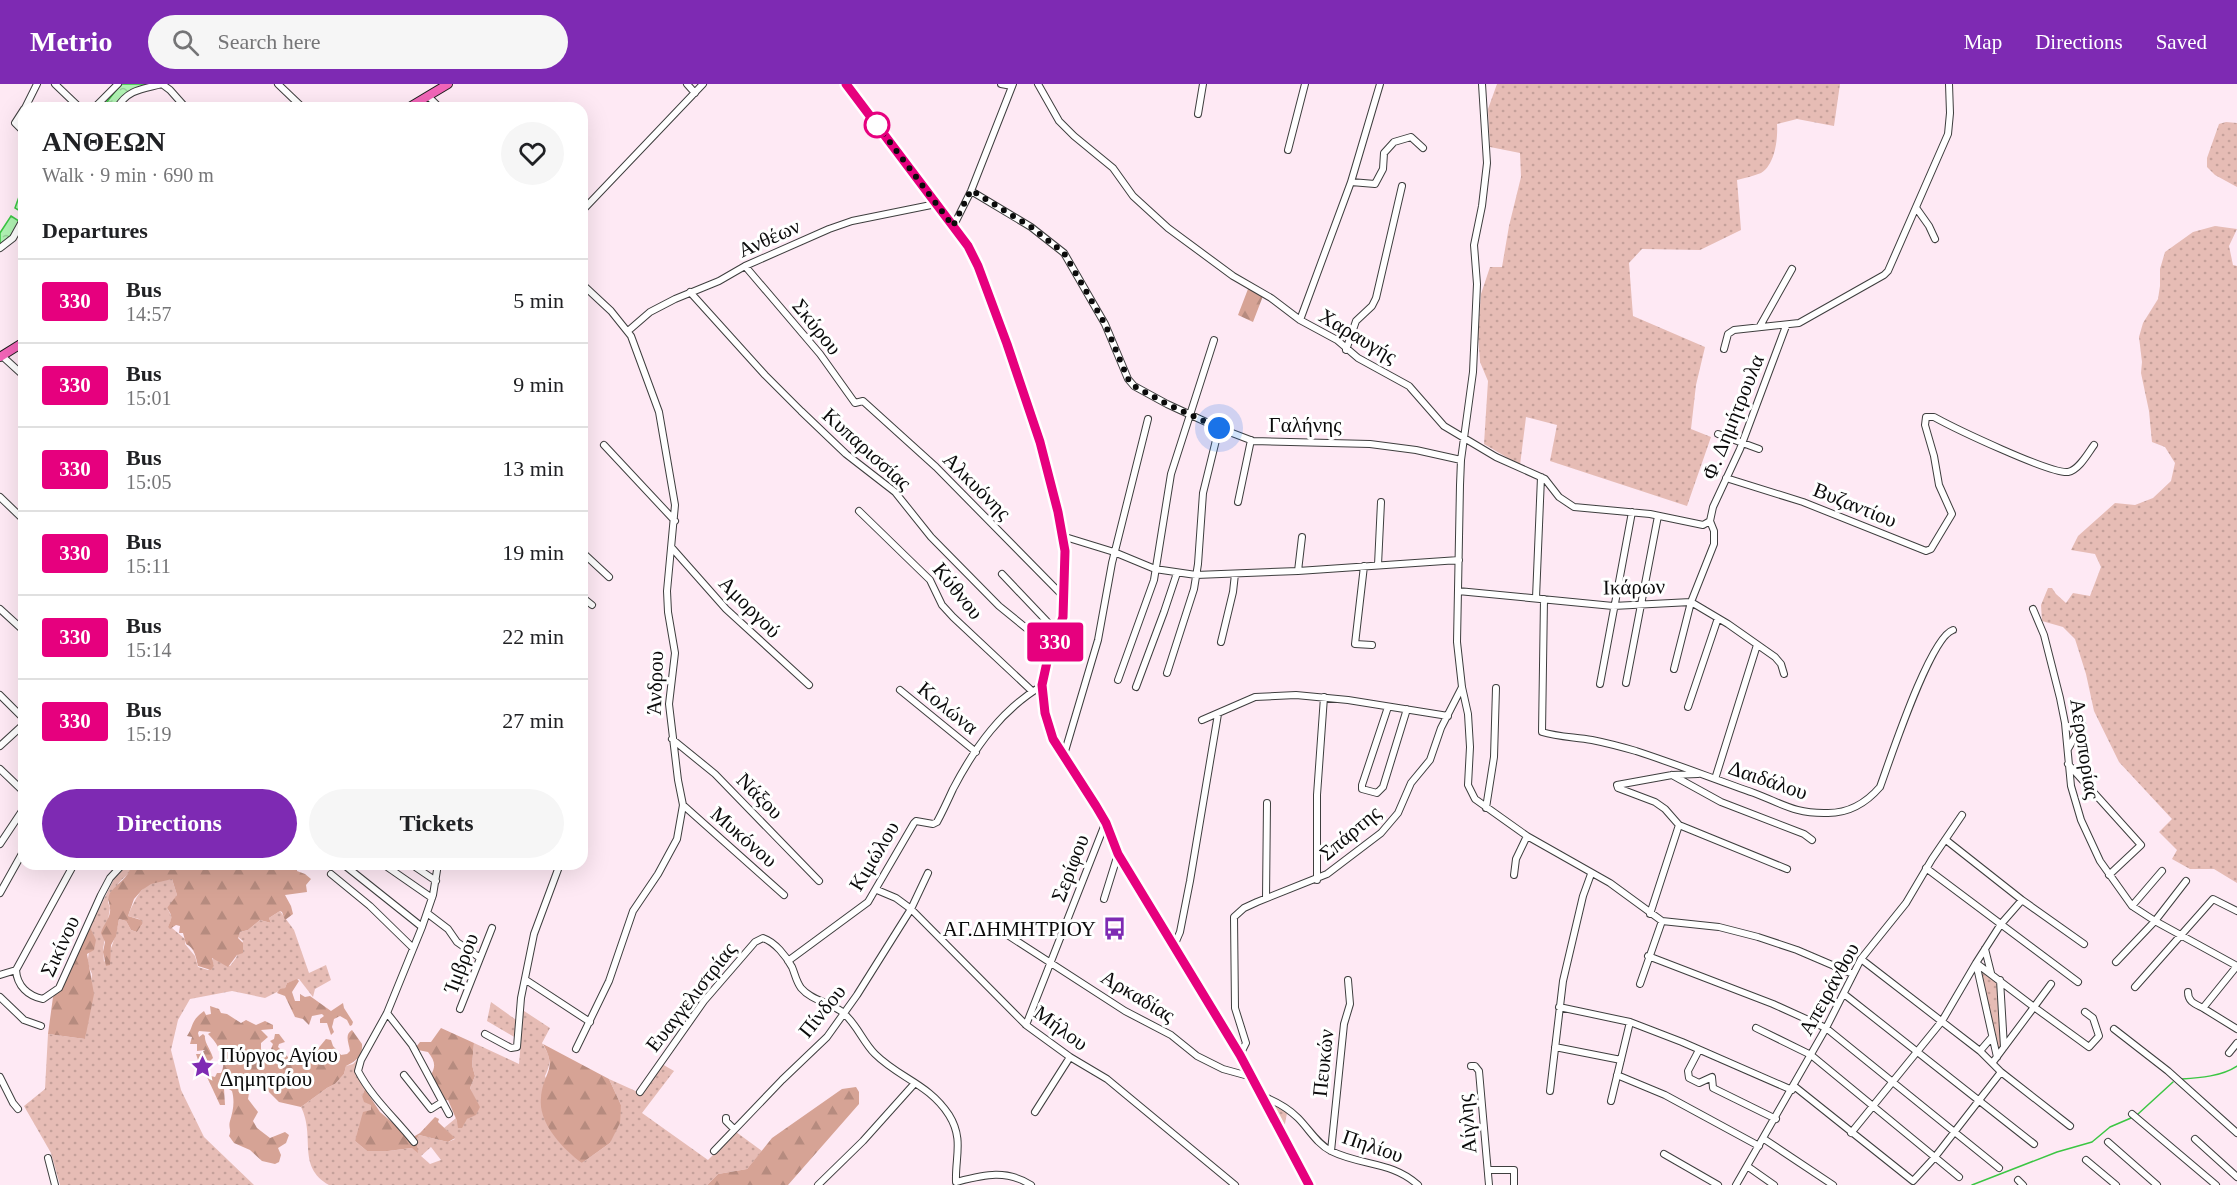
<!DOCTYPE html>
<html lang="en">
<head>
<meta charset="utf-8">
<style>
  body { margin:0; font-family:"Times New Roman",serif; background:#f6f6f6; color:#202124; height:100vh; display:flex; flex-direction:column; font-size:22px; white-space:nowrap }
  * { box-sizing:border-box; margin:0 }
  p { font-size:20px; color:#757577 }
  .icon { flex:none; width:33px; height:33px; fill:none; stroke:currentColor; stroke-width:2; stroke-linecap:round; stroke-linejoin:round }
  .map { position:relative; flex:1; overflow:hidden }
  .panel { position:absolute; left:18px; top:18px; width:570px; height:768px; display:flex; flex-direction:column; background:#fff; border-radius:18px; box-shadow:0 6px 24px #0002 }
  .panel>* { flex:none }
  .badge { padding:0 12px; border-radius:4px; font-size:21px; line-height:39px }
  .you { position:absolute; width:30px; height:30px; margin:-15px; border:4px solid #fff; border-radius:50%; background:#1a73e8; box-shadow:0 0 0 9px #1a73e833 }
  .map>.badge { position:absolute; translate:-50% -50%; box-shadow:0 0 0 3px #fff }
  h2 { padding:0 24px; font-size:22px; line-height:54px }
  .round { display:grid; place-items:center; flex:none; width:63px; height:63px; border-radius:32px; background:#f6f6f6 }
  .headline { display:flex; align-items:center; justify-content:space-between; height:102px; padding:0 24px }
  h1 { font-size:28px; font-weight:700; line-height:45px }
  .button { display:flex; gap:12px; margin-top:auto; padding:12px 24px }
  .button a { flex:1; height:69px; border-radius:36px; background:#7e2ab3; color:#fff; font-size:24px; font-weight:700; line-height:69px; text-align:center }
  .button a+a { background:#f6f6f6; color:#202124 }
  ul { padding:0; list-style:none }
  li { display:flex; align-items:center; gap:18px; height:84px; padding:0 24px; border-top:2px solid #e0e0e0 }
  li div { flex:1 }
  li b { display:block; font-size:22px }
  li em { font-style:normal }
  li .badge { min-width:66px; font-weight:700; text-align:center }
  header { display:flex; align-items:center; gap:36px; box-sizing:border-box; height:84px; padding:0 30px; background:#7e2ab3; color:#fff }
  header strong { font-size:28px }
  nav { display:flex; gap:33px; margin-inline-start:auto; font-size:21px }
  .search { width:420px; height:54px; background:#f6f6f6; display:flex; align-items:center; gap:15px; box-sizing:border-box; padding:0 21px; border-radius:33px; color:#757577; font-size:22px }
  .map>svg:first-child { display:block }
</style>
</head>
<body>
<header>
<strong>Metrio</strong>
<div class="search"><svg class="icon" aria-label="search" viewBox="0 0 24 24"><circle cx="10" cy="10" r="6"/><path d="M15 15l6 6"/></svg>Search here</div>
<nav><a>Map</a><a>Directions</a><a>Saved</a></nav>
</header>
<div class="map">
<svg width="2237" height="1101" viewBox="0 0 2237 1101">
  <defs>
    <pattern id="grass-dots" width="8" height="8" patternUnits="userSpaceOnUse" patternTransform="scale(1.5)"><rect width="8" height="8" fill="#e6bcb5"/><path d="M2 2h.1M6 6h.1" fill="none" stroke="#c4a09a" stroke-width="1.8" stroke-linecap="round"/></pattern>
    <pattern id="forest-firs" width="22" height="20" patternUnits="userSpaceOnUse" patternTransform="scale(1.5)"><rect width="22" height="20" fill="#d6a395"/><path d="M5 1l3.5 6h-7zM16 11l3.5 6h-7z" fill="#b68b7f"/></pattern>
    <pattern id="water-ripples" width="26" height="14" patternUnits="userSpaceOnUse" patternTransform="scale(1.5)"><rect width="26" height="14" fill="#b0f3b3"/><path d="M2 4q2-2 4 0t4 0M15 11q2-2 4 0t4 0" fill="none" stroke="#96cf99"/></pattern>
  </defs>
  <rect width="100%" height="100%" fill="#fee9f4"/>
  <path fill="url(#grass-dots)" fill-rule="evenodd" d="M1497,0H1840L1834,42L1797,35L1777,40C1778,55 1775,81 1761,89C1754,92 1744,94 1737,96L1741,146L1700,166L1642,165L1629,179L1633,232L1705,263L1696,301L1691,345L1711,353L1687,422L1550,377L1557,341L1526,333L1520,381L1484,360L1488,297L1480,278L1478,249L1481,210L1490,183H1502L1509,142L1521,93L1520,69L1490,63L1488,25Z
    M2226,38L2237,39V103L2215,91L2207,83V74L2219,40Z
    M2215,142L2237,145L2229,162L2233,181L2237,182V799L2214,785H2190L2172,775L2177,766L2159,748L2172,735L2119,678L2094,627L2086,590L2075,555L2063,543L2042,537L2041,521L2048,504H2052L2056,510L2066,519L2073,509L2090,512L2101,483L2095,470L2071,466L2078,452L2115,419L2135,421L2153,414L2171,397L2175,379L2165,363L2152,358L2149,327L2141,289L2142,278L2139,253L2143,239L2158,215L2160,202V185L2165,168L2193,148Z
    M128,780H130C132,792 124,791 118,800C114,806 111,812 108,818L110,824L103,865L104,878C111,869 117,847 119,835L126,837L131,846L137,848L143,839L139,835L128,832C137,810 144,795 172,795L177,811L171,822L167,824C173,834 172,835 168,843L172,844L185,855V860L195,872L198,883L208,886L214,882L212,876L214,874L230,882L236,874L243,857L238,853L240,848L248,846L260,836L271,839L269,834L280,827L294,846L309,889L326,881L331,896L315,905L313,913L299,895L287,899L285,904L265,914L232,907L190,915L178,936L171,966L181,1006L204,1053L254,1101H60L51,1069L24,1022L45,1005L48,950L85,955L92,890C85,876 88,869 95,856L90,843L114,795Z
    M1979,883L1997,897L2002,963L1998,968Z
    M491,918L519,938L521,925L550,944L542,959C550,972 552,978 545,992L582,1079L610,1059L621,1021L609,995L640,1009L662,980L674,987L642,1029L708,1076L736,1048L762,1067L747,1085L718,1090L707,1101H329C296,1082 316,1053 301,1023L327,1004L335,1000L344,990L346,982L353,980L358,975L356,991L365,1005L362,1012L372,1021L371,1027L355,1057L367,1067H388L412,1064L419,1051L448,1058L455,1055L444,1044L456,1034L457,1037L467,1035L479,1023L470,1004L475,992L472,981L474,959L519,980L521,957L487,937ZM431,1063L441,1076L430,1080L421,1072Z
    M1268,1018L1287,1029L1284,1045Z"/>
  <path fill="url(#forest-firs)" d="M1248,205L1263,212L1253,238L1238,231Z
    M130,780H305L312,785L304,786L297,783V787L305,790L311,795L306,801L307,808L285,811L291,822L293,830L285,836L282,828L280,827L269,834L271,839L260,836L248,846L240,848L238,854L243,859V869L237,871L228,883L212,874L214,882L211,886L198,882C196,874 195,864 186,860L183,849H179L180,842L176,841L170,845L168,843C171,835 174,834 167,824L177,811L172,795L151,800L142,806L134,815L128,832L141,836L143,839L137,848L131,846L126,837L119,835L116,852L111,861L110,881L106,882L103,868L105,858L101,849C103,841 109,836 110,828C111,820 106,817 110,809C117,799 132,792 130,780Z
    M90,843L96,856L94,866L87,870L94,910L85,955L48,950L53,913L60,906L67,893Z
    M297,895L299,897L292,908L295,917H300V910L305,913L310,912L331,927L343,919L344,924L353,938L352,941L350,942L347,936L340,932L334,935L332,943L334,948L331,951L327,939H320V935L324,932L322,930L312,932L309,941L303,935L295,933L285,912L277,909L280,905L285,904L287,899Z
    M210,922L219,925L221,929L227,930L241,939L246,936L256,941L265,937L273,941V945L261,946L268,953L261,959V965L267,967L271,965L273,960L270,957L274,955L275,950H279L285,958L279,960L278,963L289,974L311,973L326,955L331,956L333,962L341,971L347,970L350,967C349,959 344,951 352,946L362,960C363,972 356,977 346,982L344,990L335,1000L327,1004L301,1023L279,1018L265,1004L250,1003L248,1015L258,1028L253,1037L257,1044L270,1054L285,1048L289,1051L286,1059L278,1064L281,1071L279,1078L275,1080L262,1077L250,1066L234,1059L229,1052C232,1046 228,1044 230,1037C233,1027 235,1018 232,1007L226,1003L224,1005L225,1021H220L207,993V991L215,993L217,989H221C228,977 217,958 208,950L211,948L199,947L198,949L199,953L203,950L205,952C204,958 211,966 213,974L209,978L198,976L196,970H200L205,966L197,967V960H190L192,953L187,952C194,942 190,937 204,927L206,931L211,930Z
    M441,944L474,959L472,981L475,992L470,1004L480,1023L476,1031L467,1035L462,1044H458L457,1037L448,1016L444,1017L431,991C436,982 435,977 428,968L418,966L416,963L420,958H431Z
    M543,960L609,995L621,1021L620,1039L610,1059L582,1079C563,1065 538,1039 541,1014C543,987 558,987 543,960Z
    M856,1003L859,1008V1020L788,1101H707L718,1090L747,1085L772,1054L842,1005Z
    M365,1005L380,1028L401,1046L408,1056L420,1049L435,1033L439,1035L438,1038L455,1054L448,1058L419,1051L416,1056L418,1069L412,1064L388,1067H367L355,1057L363,1028L371,1026V1021L364,1018L362,1012Z"/>
  <path fill="url(#water-ripples)" stroke="#3bc643" stroke-width="1.5" d="M121,0H151C130,5 124,24 102,24Z
    M24,99V127L23,129L15,124Z
    M11,132L19,137C15,148 9,154 0,161V149Z"/>
  <g fill="none" stroke-linecap="round" stroke-linejoin="round">
    <path stroke="#3bc643" stroke-width="1.5" d="M2182,995C2200,994 2222,992 2237,982
      M2138,1030L2173,998
      M1972,1101L2057,1068L2092,1058L2110,1043L2131,1034"/>
    <defs>
      <path id="minor" d="M55,0L80,24
        M278,0L303,24
        M687,0L695,9
        M846,0L968,162L978,182L1007,260L1040,358L1058,428L1065,467L1063,533L1047,578L1043,601L1045,629L1050,647L1057,664L1096,722L1106,739L1118,770L1240,971L1309,1101
        M1001,0L1012,2
        M1038,0L1059,37L1074,52L1113,84L1133,112L1168,144L1233,192L1271,214L1300,236L1337,256L1358,274L1409,302L1444,342L1496,373L1545,395L1559,413L1574,423L1650,430L1703,441L1710,437
        M428,12L440,24
        M25,24L37,0
        M94,24L118,0
        M117,24C128,5 143,5 162,0L170,6L186,24
        M24,25L15,39L24,48
        M1198,30L1203,0
        M1288,66L1305,0
        M1351,98L1375,100L1383,85L1384,69L1394,58L1411,53L1423,64
        M971,107L1031,143L1064,169L1105,240L1128,295L1134,302L1167,320L1219,344L1253,357L1370,360L1416,366L1461,376
        M1917,125L1929,142L1935,155
        M582,127L703,0
        M953,143L971,107L1013,0
        M0,164L13,154L24,134
        M745,182L820,270L855,319L863,317L936,383L1065,514
        M690,208L765,291L801,327L846,370L895,408L931,453L999,522L1036,552L1050,569
        M1300,236L1351,98L1380,0
        M1760,242L1792,185
        M628,247L650,228L675,215L719,197L745,182L829,145L852,137L936,120
        M1724,265L1728,250L1734,246L1799,239L1884,191L1888,187L1948,50L1950,29L1949,0
        M1346,266L1356,237L1372,222L1376,214L1402,102
        M2,272L24,292
        M1718,350L1759,365
        M604,361L675,437
        M1726,394L1803,418L1926,467L1931,465L1952,430L1939,401L1934,372L1925,341L1926,333H1934C1954,344 2050,390 2068,388C2079,386 2088,369 2094,361
        M0,413L24,436
        M1238,418L1251,356
        M859,427L930,496L942,521L953,533L1032,607
        M1710,437L1713,423L1740,365L1786,242
        M1062,452L1114,468L1155,485L1196,491L1298,487L1459,476
        M672,464L726,525L809,601
        M582,468L609,493
        M1378,481L1381,418
        M1364,482L1355,560L1372,561
        M1298,487L1302,453
        M1002,490L1058,549
        M1458,507L1613,522L1691,518L1728,540L1775,573L1781,580L1784,590
        M582,513L592,521
        M1536,514L1541,393
        M1544,515L1542,648C1558,653 1575,653 1592,656C1607,659 1622,663 1636,667C1676,680 1714,695 1754,709C1783,720 1795,730 1828,729C1849,729 1867,718 1880,703C1890,676 1930,553 1953,546
        M0,525L24,547
        M2033,525L2044,551L2060,614L2065,639L2071,702L2081,736L2100,777L2132,822L2155,837L2237,882
        M1221,558L1233,508L1235,490
        M1674,585L1691,518L1714,460V447L1710,437
        M1167,589L1194,505L1198,480L1203,409L1219,344
        M1118,596L1154,496L1171,390L1214,256
        M1626,599L1658,432
        M1600,600L1632,428
        M1136,603L1164,528L1177,489
        M1462,603L1468,630L1470,663L1468,701L1475,715L1527,752L1610,799L1662,837L1719,843L1758,853L1797,866L1853,890
        M900,606L976,668
        M0,611L24,635
        M1388,623L1362,701V705L1377,709L1383,703L1407,625
        M1688,623L1718,534
        M1202,636L1255,613L1296,611L1348,616L1448,632
        M672,655L715,690L819,797
        M0,662L24,640
        M2068,665L2082,640
        M1063,674L1098,556L1112,479L1148,335
        M2068,680L2141,761L2109,791
        M0,685L24,708
        M1698,690L1672,691L1617,701L1618,704L1655,718L1665,725L1679,741L1787,785
        M1672,691L1721,718L1804,750L1812,756
        M1715,695L1757,561
        M683,721L784,811
        M1486,724L1494,673L1496,604
        M1946,756L2022,816L2084,860
        M0,760L24,724
        M343,780L422,843
        M383,780L432,814
        M411,780L436,797
        M1926,784L2078,898
        M331,790L370,822L413,864
        M1514,791L1516,775L1527,752
        M1317,796V711L1324,613
        M877,806L896,814L911,825L1026,941L1070,973L1107,995L1235,1101
        M0,809L24,766
        M1266,814L1267,719
        M1104,815L1118,770
        M2132,822L2162,787
        M427,829L448,845L457,858L480,874
        M1650,830L1679,741
        M1009,852L1125,927L1171,951L1197,972L1223,985L1252,993
        M1174,862L1180,848L1190,797L1218,630
        M1985,865L1991,889
        M1648,872L1773,920L1826,944L1999,1084
        M788,877L868,818L914,739L916,737L933,740L937,738C943,727 948,716 953,705C975,663 1002,625 1043,601
        M2116,878L2155,837L2186,797
        M2237,882L2203,924L2237,945
        M16,886C17,902 28,912 43,915L59,904L101,811L110,794L123,780
        M0,891L16,886L74,780
        M526,896L590,938
        M2000,896L2004,963
        M1640,900L1662,837
        M2051,900L2034,923L2089,963L2099,952L2093,934L2085,928
        M2135,903L2213,815L2237,827
        M2188,908C2188,918 2195,920 2203,924
        M1844,910L2034,1060
        M0,913L24,936L41,942
        M1559,923L1630,938L1682,958L1792,1006
        M460,925L492,844
        M387,929L412,961L449,1030
        M1026,941L1105,740
        M1756,944L1811,971L1959,1093
        M2114,945L2168,987L2237,1049
        M485,950L511,964L517,963L521,914L534,850L560,780
        M1555,963L1621,976
        M576,965L609,897L633,827L658,790L677,755L683,721L678,696L669,620L675,569L668,528L667,507L675,421L659,328L631,252L611,227L582,200
        M1699,966L1688,987L1689,994L1699,999L1712,993L1713,1004L1715,1005L1776,1035
        M1980,967L1992,953
        M2229,969L2237,959
        M1240,971L1246,959L1235,924L1234,833L1244,824L1257,818L1327,790L1381,749L1398,729L1411,699L1430,676L1441,644L1462,603L1457,558L1460,401L1461,376L1473,288L1477,200L1474,161L1482,122L1487,79L1482,0
        M1997,973L1976,879L2001,840L2022,816
        M1471,982H1475L1479,987L1489,1101
        M2001,988L2070,1042
        M404,991L431,1025L442,1018
        M1617,991L1665,1011L1759,1062
        M0,993L13,1019L18,1025
        M1794,1002L1913,1097L1935,1073L2001,988L1980,967L1861,875
        M1550,1007L1563,897L1583,812L1591,790
        M640,1008L704,917L755,858L763,854C775,858 786,872 792,883C795,890 796,897 801,904C811,916 828,918 841,927C856,938 862,957 875,970C899,994 929,1000 949,1031C964,1055 955,1073 956,1098C984,1091 1006,1085 1031,1101
        M1262,1012C1275,1017 1288,1024 1298,1034C1309,1045 1317,1060 1331,1067C1361,1082 1392,1077 1418,1101
        M1611,1017L1630,938
        M1035,1028L1070,973
        M2132,1030L2216,1101
        M726,1034V1037L734,1045
        M1851,1049L1942,937L1976,879L2034,923L1993,978
        M1764,1055L1833,1101
        M2195,1055L2237,1093
        M414,1058C395,1034 372,1014 358,987L361,976L387,929L422,843L433,811L438,780
        M2108,1058L2157,1101
        M714,1067L782,996L827,953L857,911L911,825L928,789
        M1331,1067L1344,940L1350,920L1348,896
        M1664,1070L1718,1101
        M48,1074L55,1101
        M2086,1076L2116,1101
        M1747,1082L1774,1101
        M1488,1086H1514V1101
        M2018,1096L2023,1101
        M818,1101L863,1057L915,999
        M1736,1101L1826,944L1861,875L1906,819L1932,775L1962,731"/>
      <path id="major" d="M408,24L448,0
        M0,273L24,258"/>
    </defs>
    <use href="#minor" stroke="#3e3e3e" stroke-width="8"/>
    <use href="#major" stroke="#1c1c1c" stroke-width="10"/>
    <use href="#minor" stroke="#fff" stroke-width="6"/>
    <use href="#major" stroke="#f265b8" stroke-width="8"/>
  </g>
  <g fill="none" stroke-linecap="round" stroke-linejoin="round">
    <defs>
      <path id="line" d="M846,0L968,162L978,182L1007,260L1040,358L1058,428L1065,467L1063,533L1047,578L1042,601L1045,629L1053,655L1096,722L1106,739L1118,770L1240,971L1309,1101"/>
    </defs>
    <use href="#line" stroke="#fff" stroke-width="14"/>
    <use href="#line" stroke="#e6007e" stroke-width="9"/>
    <path stroke="#0b0b0b" stroke-width="6" stroke-dasharray="0 10.8" d="M877,41L953,142L971,106L1031,143L1064,169L1105,240L1128,295L1134,302L1167,320L1219,344"/>
  </g>
  <defs>
    <symbol id="bus-bare" viewBox="-9 -9 18 18"><path d="M-5-6H5V4H4V6H2V4H-2V6H-4V4H-5ZM-3.5-4V0h7V-4ZM-3.5 1.2v1.5H-2V1.2ZM2 1.2v1.5H3.5V1.2Z" fill="#7e2ab3" stroke="#fff" stroke-width="2.5" paint-order="stroke"/></symbol>
    <symbol id="sight-bare" viewBox="-9 -9 18 18"><path d="M0-6L1.8-2.2L6-1.7L2.9 1.2L3.7 5.4L0 3.3L-3.7 5.4L-2.9 1.2L-6-1.7L-1.8-2.2Z" fill="#7e2ab3" stroke="#fff" stroke-width="2.5" paint-order="stroke"/></symbol>
  </defs>
  <g fill-rule="evenodd">
    <use href="#bus-bare" x="1098" y="828" width="33" height="33"/>
    <use href="#sight-bare" x="186" y="966" width="33" height="33"/>
  </g>
  <circle fill="#fff" stroke="#e6007e" stroke-width="3" cx="877" cy="41" r="12"/>
  <g text-anchor="middle" dominant-baseline="central" stroke-width="6" stroke-linejoin="round" paint-order="stroke">
    <g font-size="21" fill="#0b0b0b" stroke="#fff">
      <text transform="translate(769 154) rotate(-24)">Ανθέων</text>
      <text transform="translate(817 243) rotate(51)">Σκύρου</text>
      <text transform="translate(1358 252) rotate(31)">Χαραυγής</text>
      <text transform="translate(1733 333) rotate(-68)">Φ. Δημήτρουλα</text>
      <text x="1305" y="341">Γαλήνης</text>
      <text transform="translate(867 365) rotate(42)">Κυπαρισσίας</text>
      <text transform="translate(977 402) rotate(45)">Αλκυόνης</text>
      <text transform="translate(1855 421) rotate(22)">Βυζαντίου</text>
      <text transform="translate(1634 503) rotate(-1)">Ικάρων</text>
      <text transform="translate(958 507) rotate(51)">Κύθνου</text>
      <text transform="translate(750 523) rotate(45)">Αμοργού</text>
      <text transform="translate(655 599) rotate(-88)">Άνδρου</text>
      <text transform="translate(948 624) rotate(39)">Κολώνα</text>
      <text transform="translate(2085 665) rotate(81)">Αεροπορίας</text>
      <text transform="translate(1768 696) rotate(19)">Δαιδάλου</text>
      <text transform="translate(760 712) rotate(45)">Νάξου</text>
      <text transform="translate(1350 749) rotate(-40)">Σπάρτης</text>
      <text transform="translate(744 753) rotate(41)">Μυκόνου</text>
      <text transform="translate(874 772) rotate(-59)">Κιμώλου</text>
      <text transform="translate(1070 784) rotate(-69)">Σερίφου</text>
      <text transform="translate(60 862) rotate(-65)">Σικίνου</text>
      <text transform="translate(461 879) rotate(-69)">Ίμβρου</text>
      <text transform="translate(1829 905) rotate(-61)">Απειράνθου</text>
      <text transform="translate(1138 912) rotate(31)">Αρκαδίας</text>
      <text transform="translate(691 913) rotate(-52)">Ευαγγελιστρίας</text>
      <text transform="translate(822 927) rotate(-51)">Πίνδου</text>
      <text transform="translate(1061 944) rotate(36)">Μήλου</text>
      <text transform="translate(1323 979) rotate(-84)">Πευκών</text>
      <text transform="translate(1467 1040) rotate(-95)">Αίγλης</text>
      <text transform="translate(1373 1062) rotate(19)">Πηλίου</text>
    </g>
    <g font-size="21" fill="#0b0b0b" stroke="#fff" text-anchor="end">
      <text x="1096" y="845">ΑΓ.ΔΗΜΗΤΡΙΟΥ</text>
      <text x="220" y="971" text-anchor="start">Πύργος Αγίου<tspan x="220" dy="24">Δημητρίου</tspan></text>
    </g>
  </g>
</svg>
<div class="you" style="left:1219px;top:344px"></div>
<b class="badge" style="left:1055px;top:558px;background:#e6007e;color:#fff">330</b>
<section class="panel">
<div class="headline"><div><h1>ΑΝΘΕΩΝ</h1><p>Walk · 9 min · 690 m</p></div><a class="round"><svg class="icon" aria-label="heart" viewBox="0 0 24 24"><path d="M12 20l-8-8c-3-5 5-10 8-4 3-6 11-1 8 4z"/></svg></a></div>
<h2>Departures</h2>
<ul>
<li><span class="badge" style="background:#e6007e;color:#fff">330</span><div><b>Bus</b><p>14:57</p></div><em>5 min</em></li>
<li><span class="badge" style="background:#e6007e;color:#fff">330</span><div><b>Bus</b><p>15:01</p></div><em>9 min</em></li>
<li><span class="badge" style="background:#e6007e;color:#fff">330</span><div><b>Bus</b><p>15:05</p></div><em>13 min</em></li>
<li><span class="badge" style="background:#e6007e;color:#fff">330</span><div><b>Bus</b><p>15:11</p></div><em>19 min</em></li>
<li><span class="badge" style="background:#e6007e;color:#fff">330</span><div><b>Bus</b><p>15:14</p></div><em>22 min</em></li>
<li><span class="badge" style="background:#e6007e;color:#fff">330</span><div><b>Bus</b><p>15:19</p></div><em>27 min</em></li>
</ul>
<div class="button"><a>Directions</a><a>Tickets</a></div>
</section>
</div>
</body>
</html>
